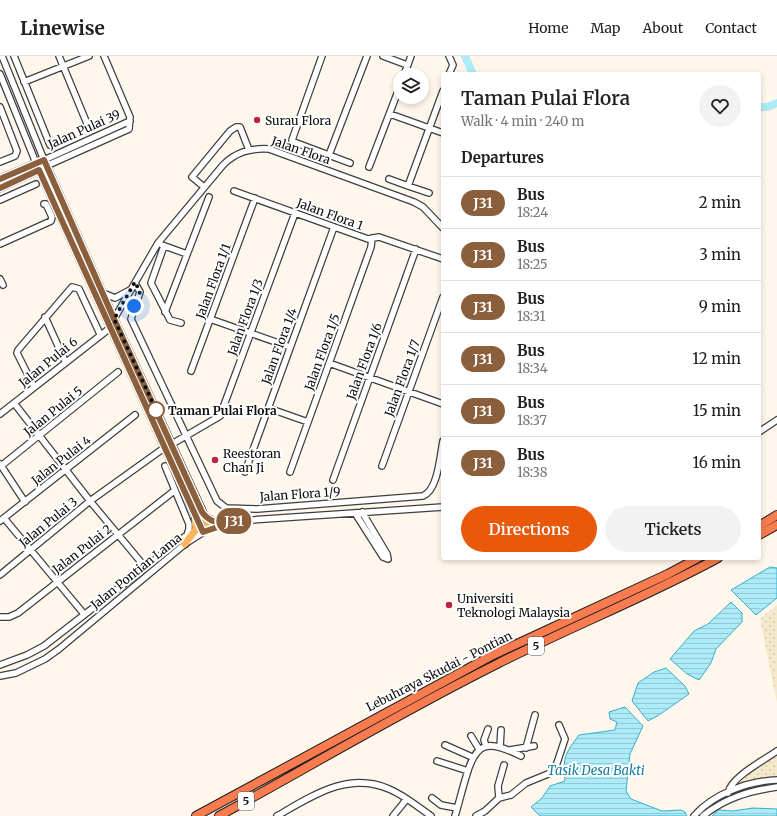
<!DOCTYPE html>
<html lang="en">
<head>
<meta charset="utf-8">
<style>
  body { margin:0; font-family:Merriweather,serif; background:#f2f2f2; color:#202124; height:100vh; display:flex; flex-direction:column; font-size:15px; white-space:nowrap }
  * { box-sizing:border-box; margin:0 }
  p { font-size:13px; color:#757577 }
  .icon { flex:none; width:22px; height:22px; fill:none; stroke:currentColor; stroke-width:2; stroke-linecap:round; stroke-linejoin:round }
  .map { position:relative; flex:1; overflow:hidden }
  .sheet { position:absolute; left:441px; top:16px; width:320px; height:488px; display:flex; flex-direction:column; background:#fff; border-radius:4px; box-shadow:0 2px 6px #0003 }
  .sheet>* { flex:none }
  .badge { padding:0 8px; border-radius:13px; font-size:14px; line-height:26px }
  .tools { position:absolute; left:393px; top:12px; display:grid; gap:8px }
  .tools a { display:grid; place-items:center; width:36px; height:36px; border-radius:50%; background:#fff; box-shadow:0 2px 6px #0003; font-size:20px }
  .you { position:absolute; width:20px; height:20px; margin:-10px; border:3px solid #fff; border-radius:50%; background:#1a73e8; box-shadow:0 0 0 6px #1a73e833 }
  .map>.badge { position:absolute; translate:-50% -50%; box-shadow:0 0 0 2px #fff }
  h2 { padding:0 20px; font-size:15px; line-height:36px }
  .round { display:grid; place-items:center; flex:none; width:42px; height:42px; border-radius:21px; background:#f2f2f2 }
  .head { display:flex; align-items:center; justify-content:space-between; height:68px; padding:0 20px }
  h1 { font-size:19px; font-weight:600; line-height:30px }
  .action { display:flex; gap:8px; margin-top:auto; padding:8px 20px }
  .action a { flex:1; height:46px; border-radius:24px; background:#ea580c; color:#fff; font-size:16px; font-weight:600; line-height:46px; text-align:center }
  .action a+a { background:#f2f2f2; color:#202124 }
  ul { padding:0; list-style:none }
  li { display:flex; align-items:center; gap:12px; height:52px; padding:0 20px; border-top:1px solid #e0e0e0 }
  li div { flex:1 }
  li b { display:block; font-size:15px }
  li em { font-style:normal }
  li .badge { min-width:44px; font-weight:700; text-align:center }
  header { display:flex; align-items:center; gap:24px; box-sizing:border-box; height:56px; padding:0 20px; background:#fff; border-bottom:1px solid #e0e0e0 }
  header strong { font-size:19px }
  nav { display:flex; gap:22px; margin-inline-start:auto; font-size:14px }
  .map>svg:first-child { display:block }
</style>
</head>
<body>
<header>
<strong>Linewise</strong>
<nav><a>Home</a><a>Map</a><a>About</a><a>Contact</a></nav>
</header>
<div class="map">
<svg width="777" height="760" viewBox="0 0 777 760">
  <defs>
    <pattern id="farmland-dots" width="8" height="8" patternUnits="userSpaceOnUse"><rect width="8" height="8" fill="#f5e9cb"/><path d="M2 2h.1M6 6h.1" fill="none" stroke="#d1c7ad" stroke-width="1.8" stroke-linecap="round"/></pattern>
    <pattern id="water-rules" width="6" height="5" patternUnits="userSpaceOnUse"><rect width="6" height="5" fill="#aeebf8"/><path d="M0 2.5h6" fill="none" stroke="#94c8d3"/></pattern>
  </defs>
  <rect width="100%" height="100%" fill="#fff7eb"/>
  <path fill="url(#farmland-dots)" d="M777,549V647L760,563Z
    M777,690V723L727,734L726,727L747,708Z"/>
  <path fill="url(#water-rules)" stroke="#33b1d1" d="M770,511L777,512V542L756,559L731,534Z
    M731,546L742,557V566L716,593L711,607L699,624L687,618L670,603L694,575L708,568Z
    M666,612L685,630L689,638L659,659L648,665L632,645L638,627L654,616Z
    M625,651L643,670L630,698L626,735L631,743L662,755L681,754L685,756L687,760H540L531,751L542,742L550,730L565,725C562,702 566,696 579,679L615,674L617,666L610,663L609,656Z
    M753,752L777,753V760H712L719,754L733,755Z"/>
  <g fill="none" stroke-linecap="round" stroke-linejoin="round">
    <path stroke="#aeebf8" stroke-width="8" d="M465,0L473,18
      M759,51H767L777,47"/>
    <defs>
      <path id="minor" d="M2,0L44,104L130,65
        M14,0L50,89
        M59,0L88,70
        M322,0L292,84L294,86L350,107
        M383,0L407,9
        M449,0L453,9L449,18
        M0,18L36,107
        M404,19L411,0
        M24,26L89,0
        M0,51L17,95L15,100L0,106
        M390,58L443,77
        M329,99L367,0
        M46,110L129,73L130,61L104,0
        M369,111L400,30
        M389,123L408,130L443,35
        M408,130L429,137
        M204,131L192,121L230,75L236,71H240L249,94
        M234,135L368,183L379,181L443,203
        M0,144L36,128
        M0,188L51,165L52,161L46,148H44
        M162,189L187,198
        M164,190L151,227L170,264L181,267
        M0,223L3,229
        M135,227L140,236L131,263L217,445L226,452L257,453L423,440C438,434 440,400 443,385
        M103,237L115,242L130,234
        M165,256L209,141
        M45,261L65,305
        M114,263L158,187L223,109C236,96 250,92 269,93L414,146L423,151L443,172
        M210,263L290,291
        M329,307L443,348
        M191,315L255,142
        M34,331L17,297L18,294L72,231L79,233L100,278
        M14,347L90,445L145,511
        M268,352L308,366
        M0,358L110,272
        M759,376L777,364
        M172,388L220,360L295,157
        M0,408L25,446
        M1,410L118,316
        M382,410L443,241
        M245,416L334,171
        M290,416L371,191L372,182
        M333,424L416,193
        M362,456L387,498L388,503
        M355,457L383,501L388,503
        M4,462L84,558
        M0,465L135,359
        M0,519L90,445L164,392
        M0,561H9L18,557L174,435
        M0,609L27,599L44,590L187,479L189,473V468L165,410
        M0,620L16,617L45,603L59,593L185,488L210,472L236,465L443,451
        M471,680L479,693
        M445,689L472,701
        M486,690L484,684L488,673
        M500,691L501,674
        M526,692L535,659
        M510,694L534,690
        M437,705L468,715
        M728,737C731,721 763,705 777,695
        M432,742L441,749L457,752
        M499,742L498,730L504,709
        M277,760C312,740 348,715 389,733C404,739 418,751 431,760
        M393,760L406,744
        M455,760C459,747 462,734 466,721C476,684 489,684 521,700
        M476,760L485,755L499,742L511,739L526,727L548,718L556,710L565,683L559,669
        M694,760C713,738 748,725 777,724
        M703,760C725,742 749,735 777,731"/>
      <path id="major" d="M36,107L203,476
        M0,123L44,104L114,263L210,472
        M0,132L43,112
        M206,461L214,466L236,465
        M185,488L196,473L195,464"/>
      <path id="highway" d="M759,470L777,459
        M759,479L777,469
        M196,760L493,599L668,518L698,502
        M219,760C312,709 403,655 497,608C570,571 646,541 718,502"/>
    </defs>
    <use href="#minor" stroke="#3f3f3f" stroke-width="8"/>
    <use href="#major" stroke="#1d1d1d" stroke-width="9"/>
    <use href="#highway" stroke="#1d1d1d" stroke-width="10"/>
    <use href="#minor" stroke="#fff" stroke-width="5.5"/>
    <use href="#major" stroke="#fcb75e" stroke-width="7"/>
    <use href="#highway" stroke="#f87c50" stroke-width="8"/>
  </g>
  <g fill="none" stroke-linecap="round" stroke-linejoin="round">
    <defs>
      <path id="line" d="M0,123L44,104L114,263L202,456C212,470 221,465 236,465L203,476L39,114L0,132"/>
    </defs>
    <use href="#line" stroke="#fff" stroke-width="9"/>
    <use href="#line" stroke="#8b5e3c" stroke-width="6"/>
    <path stroke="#0c0c0c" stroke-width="4" stroke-dasharray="0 7.2" d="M134,250L140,236L135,226L114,263L156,354"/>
  </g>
  <g fill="#bf2147" stroke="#fff" stroke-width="1.5">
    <circle cx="257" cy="64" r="4"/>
    <circle cx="215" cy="404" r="4"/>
    <circle cx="449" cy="549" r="4"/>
  </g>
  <circle fill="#fff" stroke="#8b5e3c" stroke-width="2" cx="156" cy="354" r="8"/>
  <g text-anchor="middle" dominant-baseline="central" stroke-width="4" stroke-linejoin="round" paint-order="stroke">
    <g fill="#fff" stroke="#555" stroke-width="1">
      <rect x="528" y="581" width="16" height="18" rx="3"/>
      <rect x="238" y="736" width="16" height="18" rx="3"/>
    </g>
    <g font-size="11" font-weight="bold" fill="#0c0c0c">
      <text x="536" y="590">5</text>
      <text x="246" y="745">5</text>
    </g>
    <g font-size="12" fill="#0c0c0c" stroke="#fff" text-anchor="start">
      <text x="265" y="64">Surau Flora</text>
      <text x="223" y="397">Reestoran<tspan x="223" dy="14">Chan Ji</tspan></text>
      <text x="457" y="542">Universiti<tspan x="457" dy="14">Teknologi Malaysia</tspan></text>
    </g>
    <g font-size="12" fill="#0c0c0c" stroke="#fff">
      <text transform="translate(84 73) rotate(-24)">Jalan Pulai 39</text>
      <text transform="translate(301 94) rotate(19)">Jalan Flora</text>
      <text transform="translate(330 158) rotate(20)">Jalan Flora 1</text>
      <text transform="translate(213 225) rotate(-70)">Jalan Flora 1/1</text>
      <text transform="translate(245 261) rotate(-70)">Jalan Flora 1/3</text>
      <text transform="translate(279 290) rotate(-70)">Jalan Flora 1/4</text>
      <text transform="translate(322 296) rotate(-70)">Jalan Flora 1/5</text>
      <text transform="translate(364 305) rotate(-70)">Jalan Flora 1/6</text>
      <text transform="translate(48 306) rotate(-39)">Jalan Pulai 6</text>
      <text transform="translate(402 322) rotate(-70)">Jalan Flora 1/7</text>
      <text transform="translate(53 355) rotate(-39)">Jalan Pulai 5</text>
      <text transform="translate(61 404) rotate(-38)">Jalan Pulai 4</text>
      <text transform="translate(300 438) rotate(-4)">Jalan Flora 1/9</text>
      <text transform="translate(48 466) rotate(-39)">Jalan Pulai 3</text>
      <text transform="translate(82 493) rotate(-38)">Jalan Pulai 2</text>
      <text transform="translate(136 515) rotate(-39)">Jalan Pontian Lama</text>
      <text transform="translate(439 615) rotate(-27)">Lebuhraya Skudai - Pontian</text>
    </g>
    <g font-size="12" font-weight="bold" fill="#0c0c0c" stroke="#fff" text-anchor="start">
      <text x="168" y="354">Taman Pulai Flora</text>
    </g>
    <g font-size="13" font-style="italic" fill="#137ea1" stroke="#fff">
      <text x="596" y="714">Tasik Desa Bakti</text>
    </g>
  </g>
</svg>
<div class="tools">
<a><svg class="icon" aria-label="layers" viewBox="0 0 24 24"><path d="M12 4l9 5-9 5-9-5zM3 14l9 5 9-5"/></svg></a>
</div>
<div class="you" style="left:134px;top:250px"></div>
<b class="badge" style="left:234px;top:465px;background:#8b5e3c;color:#fff">J31</b>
<section class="sheet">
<div class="head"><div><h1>Taman Pulai Flora</h1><p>Walk · 4 min · 240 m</p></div><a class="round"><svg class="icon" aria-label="heart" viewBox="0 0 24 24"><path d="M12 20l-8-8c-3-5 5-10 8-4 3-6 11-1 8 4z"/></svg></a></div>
<h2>Departures</h2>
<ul>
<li><span class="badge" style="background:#8b5e3c;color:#fff">J31</span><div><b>Bus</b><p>18:24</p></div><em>2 min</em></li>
<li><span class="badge" style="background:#8b5e3c;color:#fff">J31</span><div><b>Bus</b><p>18:25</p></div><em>3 min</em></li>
<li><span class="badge" style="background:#8b5e3c;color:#fff">J31</span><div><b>Bus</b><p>18:31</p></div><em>9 min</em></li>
<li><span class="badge" style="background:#8b5e3c;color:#fff">J31</span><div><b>Bus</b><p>18:34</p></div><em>12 min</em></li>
<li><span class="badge" style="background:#8b5e3c;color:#fff">J31</span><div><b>Bus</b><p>18:37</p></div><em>15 min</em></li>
<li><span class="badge" style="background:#8b5e3c;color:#fff">J31</span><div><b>Bus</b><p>18:38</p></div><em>16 min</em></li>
</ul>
<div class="action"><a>Directions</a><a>Tickets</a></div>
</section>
</div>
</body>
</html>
